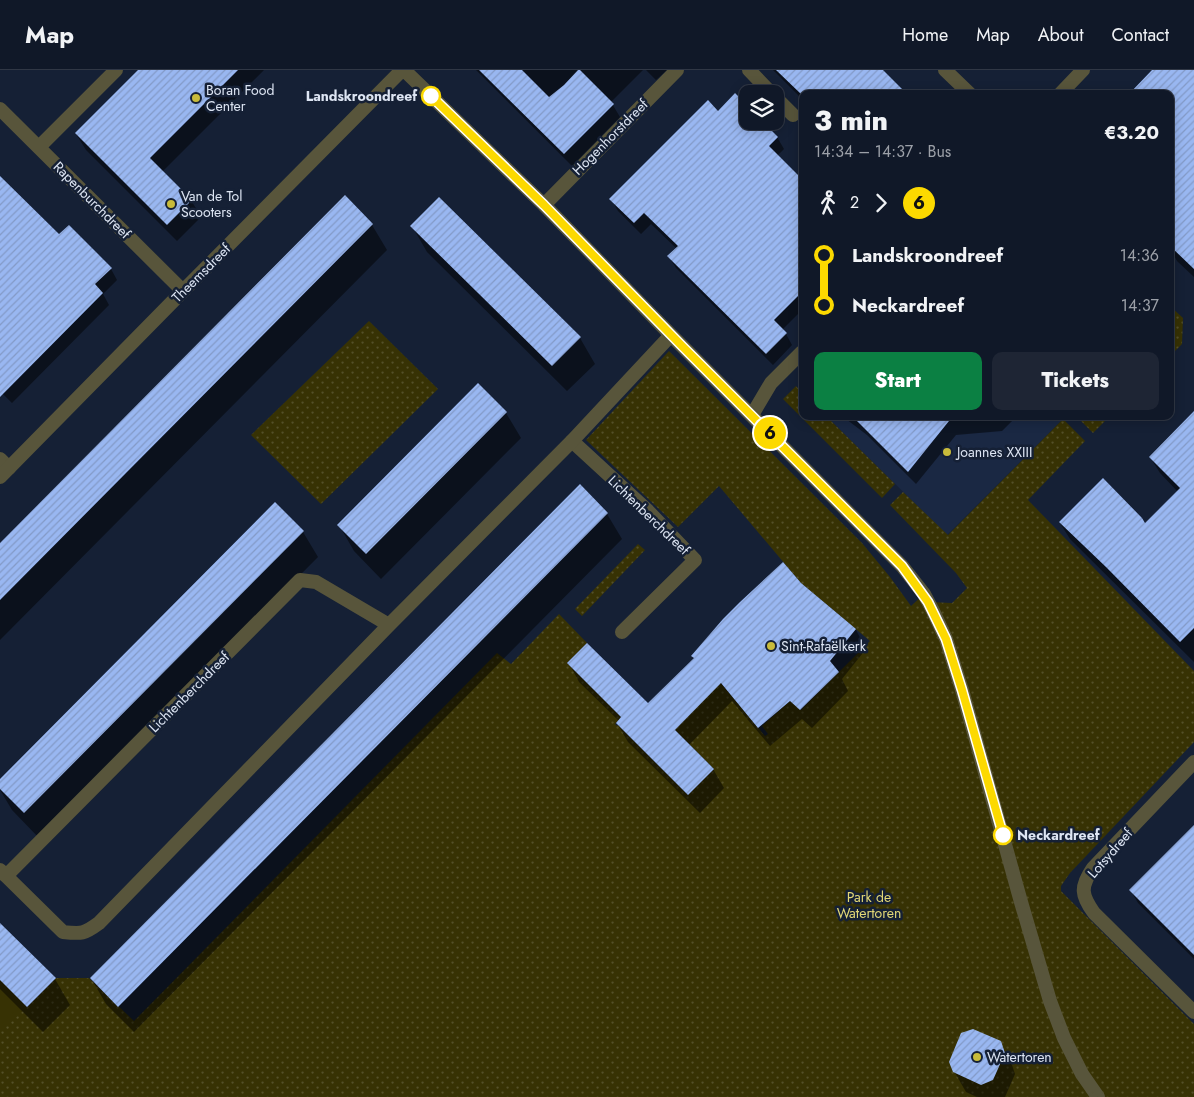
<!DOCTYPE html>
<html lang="en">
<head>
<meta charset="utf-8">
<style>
  body { margin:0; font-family:Jost,sans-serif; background:#1e2534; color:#f1f3f6; height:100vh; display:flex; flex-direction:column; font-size:19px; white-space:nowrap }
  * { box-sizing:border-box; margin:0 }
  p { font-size:16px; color:#9ca0a8 }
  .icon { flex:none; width:28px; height:28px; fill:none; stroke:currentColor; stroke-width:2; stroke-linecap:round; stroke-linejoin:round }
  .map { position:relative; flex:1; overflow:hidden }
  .side { position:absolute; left:799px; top:20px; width:375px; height:330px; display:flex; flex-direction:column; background:#101828; border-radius:10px; box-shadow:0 2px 12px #0003,0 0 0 1px #303745 }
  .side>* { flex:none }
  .badge { padding:0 10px; border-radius:16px; font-size:18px; line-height:32px }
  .buttons { position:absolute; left:739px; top:15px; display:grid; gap:10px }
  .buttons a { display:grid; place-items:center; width:45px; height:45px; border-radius:10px; background:#101828; box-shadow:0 2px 12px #0003,0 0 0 1px #303745; font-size:25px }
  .map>.badge { position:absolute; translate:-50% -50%; box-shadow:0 0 0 2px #fff }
  .legs { display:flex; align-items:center; gap:8px; height:55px; padding:0 15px; font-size:16px }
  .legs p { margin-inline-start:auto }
  .headline { display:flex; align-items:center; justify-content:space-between; height:85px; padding:0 15px }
  h1 { font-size:28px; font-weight:800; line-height:38px }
  .action { display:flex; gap:10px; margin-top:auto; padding:10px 15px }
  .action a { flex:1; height:58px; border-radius:10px; background:#0b8043; color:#fff; font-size:20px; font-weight:800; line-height:58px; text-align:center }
  .action a+a { background:#1e2534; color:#f1f3f6 }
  ul { padding:0 15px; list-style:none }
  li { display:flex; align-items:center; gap:18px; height:50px; font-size:19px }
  li i { display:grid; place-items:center; width:8px; height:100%; margin:0 6px; background:currentColor }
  li i::after { content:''; width:12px; height:12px; margin:-6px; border:4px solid; border-radius:50%; background:#101828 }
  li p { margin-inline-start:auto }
  li:first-child i { background:linear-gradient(#0000 50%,currentColor 0) }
  li:last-child i { background:linear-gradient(currentColor 50%,#0000 0) }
  header { display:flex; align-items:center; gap:30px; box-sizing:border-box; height:70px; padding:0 25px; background:#101828; border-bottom:1px solid #303745 }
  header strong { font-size:24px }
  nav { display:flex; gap:28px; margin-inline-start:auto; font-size:18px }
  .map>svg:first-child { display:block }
</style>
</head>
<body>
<header>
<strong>Map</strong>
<nav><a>Home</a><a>Map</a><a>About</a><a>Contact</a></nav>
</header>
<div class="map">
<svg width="1194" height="1027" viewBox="0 0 1194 1027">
  <defs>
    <pattern id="grass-dots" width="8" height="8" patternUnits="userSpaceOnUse" patternTransform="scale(1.25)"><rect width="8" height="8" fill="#373204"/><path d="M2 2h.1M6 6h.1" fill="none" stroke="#545029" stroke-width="1.8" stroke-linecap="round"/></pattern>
    <pattern id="building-hatch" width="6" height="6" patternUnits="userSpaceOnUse" patternTransform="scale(1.25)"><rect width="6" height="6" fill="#99b7f1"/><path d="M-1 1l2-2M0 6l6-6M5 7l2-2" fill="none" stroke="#839ac7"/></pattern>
  </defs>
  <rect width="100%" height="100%" fill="#152035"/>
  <path fill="#1a2843" d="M826,346H1066L947,465Z"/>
  <path fill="url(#grass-dots)" d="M1170,236L1183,248L1182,274L1170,286Z
    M369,251L438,319L321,434L251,365Z
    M669,281L862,473L890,507L911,536L924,524L928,532L952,533L967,518L956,503L890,435L903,422L948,465L1063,349L1085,371L1028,430L1194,601V672L1070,803L1061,816V821L1194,954V1027H0V909L27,937L56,908H89L134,951L497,583L511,594L559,544L587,573L567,593L621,647L615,654L617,656L618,655L688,725L714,699L665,650L713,604L765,666L768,664L762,656L790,631L801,640L870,571L801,513L719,416L678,457L586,370Z
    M796,316L802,323V346H826L895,414L882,428L783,329Z
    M1076,346H1110L1093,363Z
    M638,474L645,480L582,546L575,539Z"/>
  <path fill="#373204" d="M0,909L27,937L1,961L0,960Z"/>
  <path fill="#0007" d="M140,0H264L162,102L191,130L201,147L177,171L86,80L76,64Z
    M476,0H643L611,32L620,47L572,96Z
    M646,0H667L656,10Z
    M773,0H881L802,24V29Z
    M1154,0H1194V207L1177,191L1170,178V24Z
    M718,42L748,51L777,67L784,79L777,86L802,111V240L782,260L786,264L792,275L773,295L676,198L669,187L677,179L651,154L641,164L618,141L611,129Z
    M0,107L59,166L111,199L117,210L103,224L109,235L12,333L0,321Z
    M345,127L372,155L387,180L0,570V474Z
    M412,156L580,268L595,294L567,321L427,182Z
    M1194,342V592L1070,469L1060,453L1144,455L1178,422L1160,403L1150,387Z
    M506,343L521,368L381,509L354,481L339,455Z
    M842,346H1017L1002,361L956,365L916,414L867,365Z
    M580,416L607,444L622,469L134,962L106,934L91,908Z
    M303,462L318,487L39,768L12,740L0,720V711Z
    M800,514L856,560L866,579L842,609L848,621L812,658L802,649L770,676L732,631L689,675L713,699L724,718L700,743L628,672L617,653L619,651L579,612L569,593L648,635Z
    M1194,757V889L1138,833L1131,821Z
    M0,854L55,909L70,935L43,962L0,919Z
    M1000,972L1011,992L1015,1004L1005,1027H977L966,1022L954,1001Z"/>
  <path fill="url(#building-hatch)" d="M138,0H238L150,88L192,130L167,155L75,63Z
    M479,0H522L549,27L564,15L578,0H580L614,34L564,84Z
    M776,0H883L907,24H801Z
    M1152,0H1194V199L1170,176V24H1129Z
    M735,23L748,36V51H762L778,67L769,76L802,109V222L774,250L787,263L766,284L667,186L678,176L644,143L634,153L609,129L708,30L718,41Z
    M0,106L59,164L69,155L112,198L95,214L103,223L0,327Z
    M345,125L373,154L0,530V473Z
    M439,127L581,267L552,296L410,156Z
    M478,313L507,342L366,484L337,455Z
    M1194,341V558L1180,572L1106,497L1059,452L1103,408L1142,448L1145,453L1180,418L1149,387Z
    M852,346H953L908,402Z
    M580,414L608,443L118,937L90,908Z
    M275,432L304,461L24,743L0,719V709Z
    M783,492L801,513L856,559L830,591L839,602L800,640L790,631L758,658L721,613L675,660L714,699L688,725L616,653L621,647L567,593L587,573L648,633L694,588L691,586L723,549L740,532Z
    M1194,755V885L1129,820Z
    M0,853L56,908L27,937L0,910Z
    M973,959L1001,971L1005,983L993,1010L981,1015L953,1002L949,992L961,963Z"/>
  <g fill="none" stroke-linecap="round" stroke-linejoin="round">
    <path stroke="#58553b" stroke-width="14" d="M572,371L648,441L695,490L622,562
      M0,389L9,398"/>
    <path stroke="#58553b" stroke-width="14" d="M404,0L544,135L671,265L902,496L924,524L933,541L946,569L962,620L1021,832L1050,931L1064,968L1082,1004L1098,1027
      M749,0L772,24
      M945,0L970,24
      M1060,24L1083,0
      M775,27L793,45
      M0,39L183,221
      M39,77L116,0
      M544,135L677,0
      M752,345L771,313L802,282
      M0,407L183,221L402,0
      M1194,692L1093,798C1080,817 1081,825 1094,843L1194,942
      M0,800L63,862C82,864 84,864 99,853L389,555L572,371L671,265
      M6,806L300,510L316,512L389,555"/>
  </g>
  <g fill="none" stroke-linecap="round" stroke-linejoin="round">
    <defs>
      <path id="line-1" d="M431,26L544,135L683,277L902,496L928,532L946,569L962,620L1003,765"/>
    </defs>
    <use href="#line-1" stroke="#fff" stroke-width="11"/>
    <use href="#line-1" stroke="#fcd900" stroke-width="8"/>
  </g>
  <g fill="#fff" stroke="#fcd900" stroke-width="2.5">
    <circle cx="431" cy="26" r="9"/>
    <circle cx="1003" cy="765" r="9"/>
  </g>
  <g fill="#c8bb3b" stroke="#152035" stroke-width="2">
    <circle cx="196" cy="28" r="5"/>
    <circle cx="171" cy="134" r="5"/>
    <circle cx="947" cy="382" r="5"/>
    <circle cx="771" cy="576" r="5"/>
    <circle cx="977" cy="987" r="5"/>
  </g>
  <g text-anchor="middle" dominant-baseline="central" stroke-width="5" stroke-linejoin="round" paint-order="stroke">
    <g font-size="14" fill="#dde5f3" stroke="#152035" text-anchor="start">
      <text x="206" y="20">Boran Food<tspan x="206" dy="16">Center</tspan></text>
      <text x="181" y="126">Van de Tol<tspan x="181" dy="16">Scooters</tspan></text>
      <text x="957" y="382">Joannes XXIII</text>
      <text x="781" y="576">Sint-Rafaëlkerk</text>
      <text x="987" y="987">Watertoren</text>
    </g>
    <g font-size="14" font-weight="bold" fill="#dde5f3" stroke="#152035" text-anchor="end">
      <text x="417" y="26">Landskroondreef</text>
      <text x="1017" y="765" text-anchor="start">Neckardreef</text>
    </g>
    <g font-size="14" fill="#dde5f3" stroke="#152035">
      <text transform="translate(610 67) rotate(-45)">Hogenhorstdreef</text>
      <text transform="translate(92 130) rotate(45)">Rapenburchdreef</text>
      <text transform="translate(201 203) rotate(-45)">Theemsdreef</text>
      <text transform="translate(649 445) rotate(44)">Lichtenberchdreef</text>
      <text transform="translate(189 622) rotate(-45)">Lichtenberchdreef</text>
      <text transform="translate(1110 783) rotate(-49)">Lotsydreef</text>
    </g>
    <g font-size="14" fill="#e3d877" stroke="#152035">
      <text x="869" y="827">Park de<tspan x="869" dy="16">Watertoren</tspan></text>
    </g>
  </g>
</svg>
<div class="buttons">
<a><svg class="icon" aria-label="layers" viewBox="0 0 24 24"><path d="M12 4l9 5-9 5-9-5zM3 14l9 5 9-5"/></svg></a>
</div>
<b class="badge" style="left:770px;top:363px;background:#fcd900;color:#111">6</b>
<section class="side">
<div class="headline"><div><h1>3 min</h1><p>14:34 – 14:37 · Bus</p></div><b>€3.20</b></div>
<div class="legs"><svg class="icon" aria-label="walk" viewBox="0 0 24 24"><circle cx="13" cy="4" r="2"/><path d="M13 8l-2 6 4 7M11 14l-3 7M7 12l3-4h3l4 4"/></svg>2<svg class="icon" aria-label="forward" viewBox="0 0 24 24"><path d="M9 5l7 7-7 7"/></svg><b class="badge" style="background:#fcd900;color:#111">6</b></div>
<ul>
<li><i style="color:#fcd900"></i><b>Landskroondreef</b><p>14:36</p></li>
<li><i style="color:#fcd900"></i><b>Neckardreef</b><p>14:37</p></li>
</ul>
<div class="action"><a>Start</a><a>Tickets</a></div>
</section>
</div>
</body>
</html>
